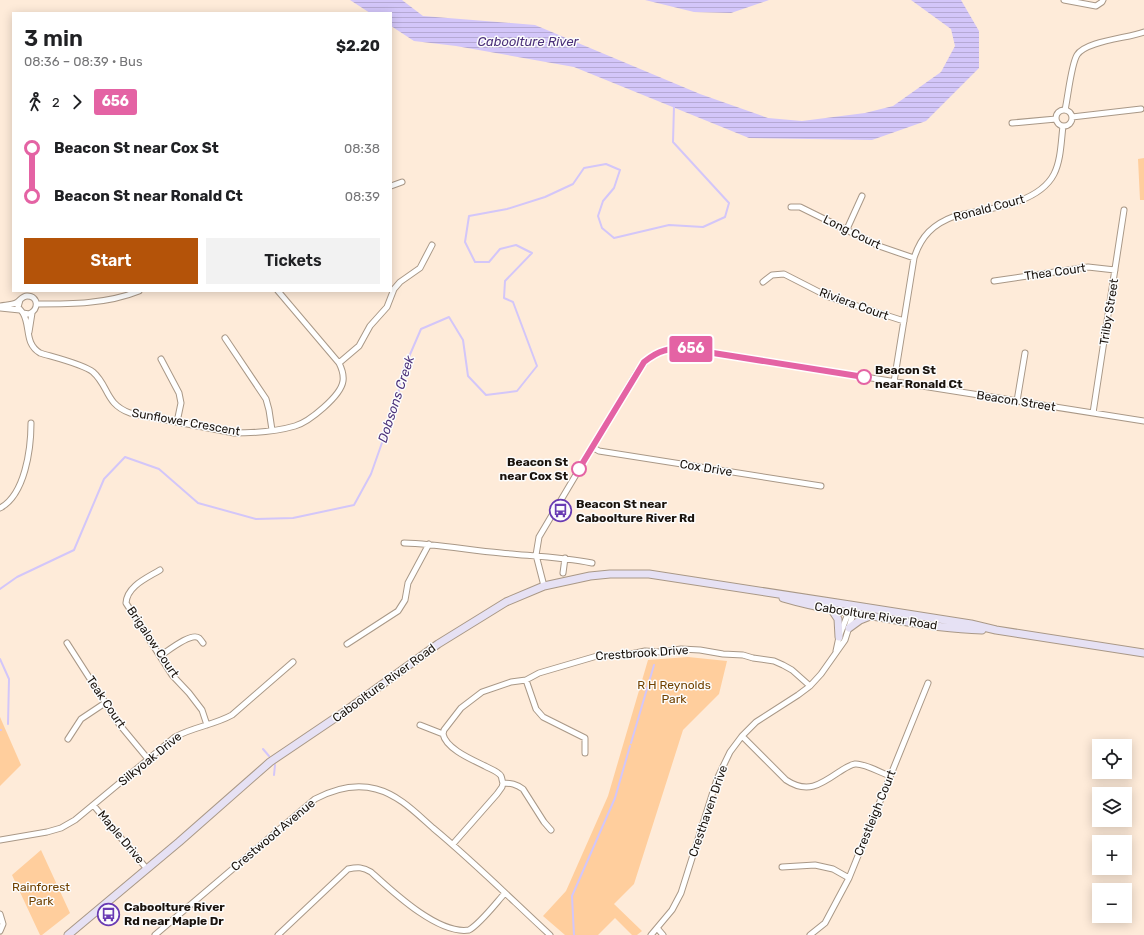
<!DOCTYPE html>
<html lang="en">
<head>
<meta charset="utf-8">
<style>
  body { margin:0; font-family:Rubik,sans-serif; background:#f2f2f2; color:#202124; height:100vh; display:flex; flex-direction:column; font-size:15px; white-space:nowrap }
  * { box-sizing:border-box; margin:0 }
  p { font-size:13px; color:#757577 }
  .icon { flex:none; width:22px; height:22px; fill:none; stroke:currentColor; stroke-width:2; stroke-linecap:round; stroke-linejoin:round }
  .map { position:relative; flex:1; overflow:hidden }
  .side { position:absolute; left:12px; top:12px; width:380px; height:280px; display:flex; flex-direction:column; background:#fff; border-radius:0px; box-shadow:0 2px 10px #0003 }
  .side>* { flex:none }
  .badge { padding:0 8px; border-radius:3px; font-size:14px; line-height:26px }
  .controls { position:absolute; left:1092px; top:739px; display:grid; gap:8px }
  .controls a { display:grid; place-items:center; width:40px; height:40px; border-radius:0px; background:#fff; box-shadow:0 2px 10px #0003; font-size:20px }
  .map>.badge { position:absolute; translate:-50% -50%; box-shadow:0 0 0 2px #fff }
  .legs { display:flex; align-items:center; gap:6px; height:44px; padding:0 12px; font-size:13px }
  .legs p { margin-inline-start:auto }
  .summary { display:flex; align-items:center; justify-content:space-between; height:68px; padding:0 12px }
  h1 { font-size:22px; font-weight:600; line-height:30px }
  .action { display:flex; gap:8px; margin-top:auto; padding:8px 12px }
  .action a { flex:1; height:46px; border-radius:0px; background:#b45309; color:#fff; font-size:16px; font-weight:600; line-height:46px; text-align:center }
  .action a+a { background:#f2f2f2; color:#202124 }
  ul { padding:0 12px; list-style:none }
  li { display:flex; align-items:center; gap:14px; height:48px; font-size:15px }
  li i { display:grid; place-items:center; width:6px; height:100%; margin:0 5px; background:currentColor }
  li i::after { content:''; width:10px; height:10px; margin:-5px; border:3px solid; border-radius:50%; background:#fff }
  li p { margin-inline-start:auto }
  li:first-child i { background:linear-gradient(#0000 50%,currentColor 0) }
  li:last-child i { background:linear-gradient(currentColor 50%,#0000 0) }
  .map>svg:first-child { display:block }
</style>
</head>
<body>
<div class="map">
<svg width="1144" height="935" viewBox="0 0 1144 935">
  <defs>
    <pattern id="water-rules" width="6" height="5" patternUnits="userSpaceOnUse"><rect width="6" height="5" fill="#d3c6f9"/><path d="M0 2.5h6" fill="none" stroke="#b5a9d4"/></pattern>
  </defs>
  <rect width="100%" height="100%" fill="#feebd9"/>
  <path fill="#ffce9d" d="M1144,158V200H1140L1138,159Z
    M688,657L727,661L719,694L683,730L634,884L614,904L642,931L637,935H632L615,918L598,935H565L543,916L566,891L608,796L648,660Z
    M0,717L21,765L0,786Z
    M41,850L70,913L42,935H40L12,875Z"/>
  <path fill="url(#water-rules)" d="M350,0H402L423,16L535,25L700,94L768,118L802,121L865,113L893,106L941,72L955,46L951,29L911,0H961L979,31V68L926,121L872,140L749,138L574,67L456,46L414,41L391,26V13H370Z
    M645,0H769L731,13L694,12Z"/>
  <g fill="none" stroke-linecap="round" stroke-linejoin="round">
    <path stroke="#d3c6f9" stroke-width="2" d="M0,589L17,577L74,550L104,479L125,457L159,469L198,503L256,519L293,518L354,505L371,474L397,400L402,373L421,329L449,317L463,340L468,376L486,395L517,391L537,366L513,302L504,298L505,281L532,253L516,245L500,249L489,262H475L465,242L469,216L507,209L545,197L573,184L584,168L606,164L620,170L614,188L603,201L598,216L602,228L614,238L669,225L703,227L725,217L729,203L673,142L674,106
      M0,659L9,679L8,724
      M0,730H1
      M631,743L654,665
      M263,749L269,756
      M274,775L275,765
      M574,935L572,896L615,798L630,746"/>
    <defs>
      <path id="minor" d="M1064,0L1096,6L1102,2L1103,0
        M1056 118a8 8 0 1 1 16 0a8 8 0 1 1-16 0Z
        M1065,110C1068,97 1071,65 1077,55C1085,41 1129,38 1144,32
        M1072,117L1141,109
        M1012,123L1056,119
        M391,186L402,182
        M791,207H800L879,246L914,258
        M847,229L862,196
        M994,281L1088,267L1115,270
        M763,282L772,275L784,274L829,297L904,321
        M37,304C71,304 107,304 139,291
        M0,306C5,305 12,305 16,303C20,301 22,296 27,296C39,296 39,310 29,314L23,313L18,307L20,300
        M0,308L20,310
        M23,313C31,327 24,343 40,353C53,357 83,364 93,372C109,386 105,404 130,413L234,433C252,433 278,431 295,426C309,422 341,396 343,381C344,374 342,369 339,363L278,291
        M29,332L32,313
        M225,338L266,399L269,410L272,430
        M161,359L179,393L181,403L177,422
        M339,363L359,346L370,326L387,307L394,289L400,282L420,268L432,245
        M894,382L914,258C921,236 933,224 955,216C986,209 1038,205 1054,174C1061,160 1061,142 1063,126
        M1017,401L1025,353
        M1093,413L1124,210
        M592,447L599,451L821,486
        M0,508C25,495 31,449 31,423
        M404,543C437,544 468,550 501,553C531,556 562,557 592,563
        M160,570C147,578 127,586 126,603L172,675L189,693L202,710L207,725
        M563,573L565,558
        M544,586L536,555L539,537L637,372C651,352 664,348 687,349L1144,421
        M67,643L119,724L148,759
        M347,644L398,611L405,600L408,583L429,544
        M836,651L839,637L849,611
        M160,656C168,651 191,632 199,638C201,640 202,642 203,643
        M526,680L536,709L543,717L585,738V753
        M420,725L443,734C446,749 473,760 485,766C490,769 498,771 501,776C502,778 502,781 503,783C511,783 516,784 523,789L544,822L551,830
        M443,734L444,730L461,708L482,692L511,682L526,680L539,673L597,656L626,655L645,651L660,652L681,649L700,650L723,654L743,655L753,658L774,661L783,665L792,670L810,686
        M742,736L786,780C807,794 820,785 839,772C844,769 849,765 855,764C864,763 881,773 890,776
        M68,739L81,719L105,703
        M94,806L147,869
        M0,840L47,832L61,828L75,820L175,737C193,727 214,725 232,715L293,662
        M453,844L497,794L502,787L503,783
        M782,867L815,865L833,869L849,878
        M0,914L3,924L0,931
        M657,928L663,935
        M155,935L315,799C334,789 354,783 376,789C399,795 416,813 433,828C474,862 511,899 550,935
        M278,935L348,869C358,867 363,867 371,872C392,891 438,935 469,930C480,924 496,903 505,893
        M651,935L672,910L681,893L717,779L730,752L742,736L756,722L798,695L810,686L821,674L845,640L854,611
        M810,935L825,923L849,878L928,683"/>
      <path id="secondary" d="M783,598C817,608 851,613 885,618C917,624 949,629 982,630
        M832,610L838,619L839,637
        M849,628L860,620L870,616
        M68,935L179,842L270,762L344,712L438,644L506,602L544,586L590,576L610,574H649L850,605L971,624L996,630L1144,653"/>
    </defs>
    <use href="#minor" stroke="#a99887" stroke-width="7"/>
    <use href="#secondary" stroke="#a99887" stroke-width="9"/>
    <use href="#minor" stroke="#fff" stroke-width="5"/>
    <use href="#secondary" stroke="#e6e1f4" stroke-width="7"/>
  </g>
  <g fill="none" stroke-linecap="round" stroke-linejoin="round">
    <defs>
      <path id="line-1" d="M579,469L644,362C659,350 668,348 688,349L864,377"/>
    </defs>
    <use href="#line-1" stroke="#fff" stroke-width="9"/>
    <use href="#line-1" stroke="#e463a4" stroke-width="6"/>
  </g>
  <defs>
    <symbol id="bus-ring" viewBox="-11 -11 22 22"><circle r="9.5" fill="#fcfcfc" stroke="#693bb3" stroke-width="1.5"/><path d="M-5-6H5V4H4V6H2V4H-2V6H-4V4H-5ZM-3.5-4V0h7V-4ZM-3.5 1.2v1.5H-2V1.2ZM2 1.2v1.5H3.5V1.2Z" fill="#693bb3"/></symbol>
  </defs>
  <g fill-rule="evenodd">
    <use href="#bus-ring" x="548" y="498" width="25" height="25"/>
    <use href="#bus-ring" x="96" y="902" width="25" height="25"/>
  </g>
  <g fill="#fff" stroke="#e463a4" stroke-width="2">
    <circle cx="864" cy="377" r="7"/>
    <circle cx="579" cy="469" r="7"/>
  </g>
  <g text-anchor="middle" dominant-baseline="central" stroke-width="3" stroke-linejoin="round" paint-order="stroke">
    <g font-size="12" fill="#1a130d" stroke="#fcfcfc">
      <text transform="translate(989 208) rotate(-15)">Ronald Court</text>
      <text transform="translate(852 232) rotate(26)">Long Court</text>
      <text transform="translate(1055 272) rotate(-8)">Thea Court</text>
      <text transform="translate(854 304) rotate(20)">Riviera Court</text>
      <text transform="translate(1109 312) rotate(-81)">Trilby Street</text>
      <text transform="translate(1016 401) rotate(9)">Beacon Street</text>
      <text transform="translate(186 422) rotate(10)">Sunflower Crescent</text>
      <text transform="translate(706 468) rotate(9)">Cox Drive</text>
      <text transform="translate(876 616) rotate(9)">Caboolture River Road</text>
      <text transform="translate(153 642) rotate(56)">Brigalow Court</text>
      <text transform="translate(642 653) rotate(-4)">Crestbrook Drive</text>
      <text transform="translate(384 683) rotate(-36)">Caboolture River Road</text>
      <text transform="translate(106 702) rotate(56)">Teak Court</text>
      <text transform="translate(150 759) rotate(-39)">Silkyoak Drive</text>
      <text transform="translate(708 811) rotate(-71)">Cresthaven Drive</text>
      <text transform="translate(875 813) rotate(-68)">Crestleigh Court</text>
      <text transform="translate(273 835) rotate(-40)">Crestwood Avenue</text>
      <text transform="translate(121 837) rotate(50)">Maple Drive</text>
    </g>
    <g font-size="12" font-weight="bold" fill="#1a130d" stroke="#fcfcfc" text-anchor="start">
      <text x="875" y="370">Beacon St<tspan x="875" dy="14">near Ronald Ct</tspan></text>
      <text x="568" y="462" text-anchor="end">Beacon St<tspan x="568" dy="14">near Cox St</tspan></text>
    </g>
    <g font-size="12" font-weight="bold" fill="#1a130d" stroke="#fcfcfc" text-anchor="start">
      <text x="576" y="504">Beacon St near<tspan x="576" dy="14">Caboolture River Rd</tspan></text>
      <text x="124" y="907">Caboolture River<tspan x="124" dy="14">Rd near Maple Dr</tspan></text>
    </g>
    <g font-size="12" fill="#714200" stroke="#fcfcfc">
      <text x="674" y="685">R H Reynolds<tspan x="674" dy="14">Park</tspan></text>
      <text x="41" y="887">Rainforest<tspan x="41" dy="14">Park</tspan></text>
    </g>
    <g font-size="13" font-style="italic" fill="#4b317a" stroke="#fcfcfc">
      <text x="528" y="41">Caboolture River</text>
      <text transform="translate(396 399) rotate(-72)">Dobsons Creek</text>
    </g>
  </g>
</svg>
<div class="controls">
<a><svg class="icon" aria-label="locate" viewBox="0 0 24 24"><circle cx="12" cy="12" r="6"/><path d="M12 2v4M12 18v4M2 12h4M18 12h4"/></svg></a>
<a><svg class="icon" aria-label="layers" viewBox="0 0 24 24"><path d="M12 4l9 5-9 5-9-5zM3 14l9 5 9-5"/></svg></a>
<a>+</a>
<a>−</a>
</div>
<b class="badge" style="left:691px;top:349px;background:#e463a4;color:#fff">656</b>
<section class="side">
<div class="summary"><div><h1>3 min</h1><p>08:36 – 08:39 · Bus</p></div><b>$2.20</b></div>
<div class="legs"><svg class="icon" aria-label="walk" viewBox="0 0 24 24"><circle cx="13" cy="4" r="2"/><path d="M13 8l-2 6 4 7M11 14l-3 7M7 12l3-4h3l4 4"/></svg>2<svg class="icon" aria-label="forward" viewBox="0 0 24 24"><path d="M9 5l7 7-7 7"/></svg><b class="badge" style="background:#e463a4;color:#fff">656</b></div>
<ul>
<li><i style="color:#e463a4"></i><b>Beacon St near Cox St</b><p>08:38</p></li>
<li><i style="color:#e463a4"></i><b>Beacon St near Ronald Ct</b><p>08:39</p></li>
</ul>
<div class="action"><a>Start</a><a>Tickets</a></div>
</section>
</div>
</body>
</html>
